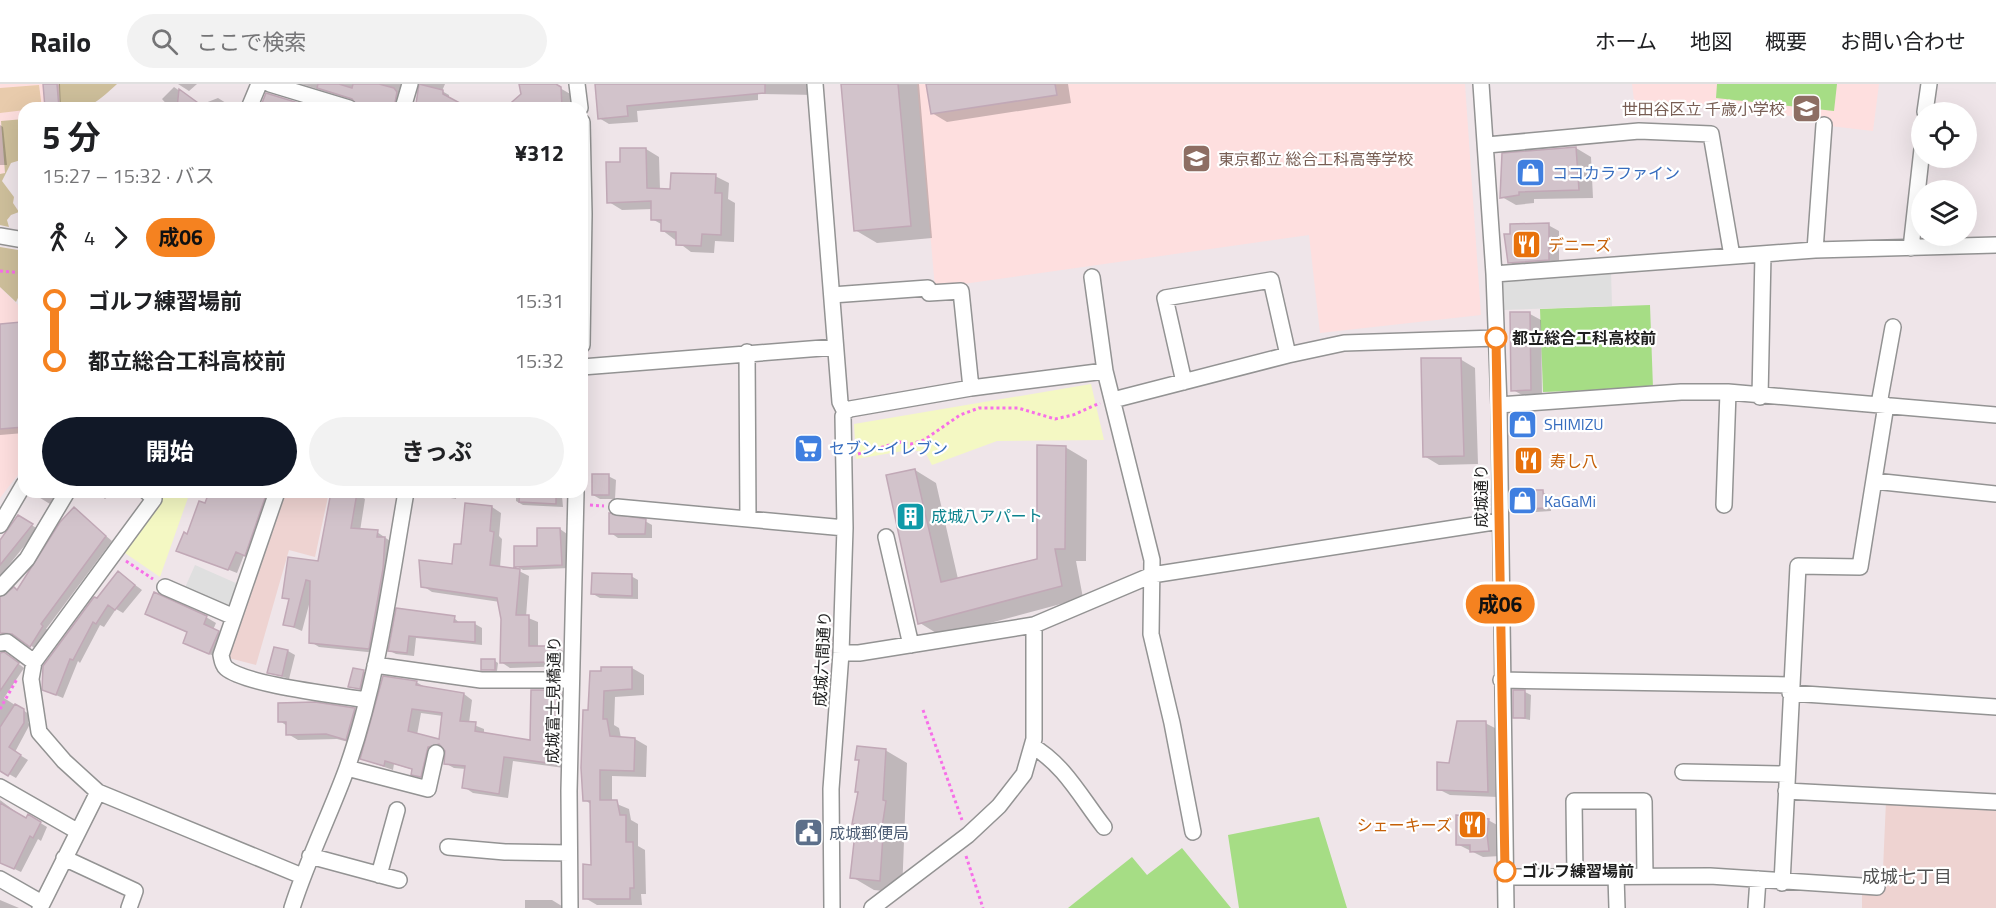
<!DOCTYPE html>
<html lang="ja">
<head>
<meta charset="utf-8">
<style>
  body { margin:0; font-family:"Titillium Web","Noto Sans JP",sans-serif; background:#f2f2f2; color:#202124; height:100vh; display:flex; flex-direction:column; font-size:22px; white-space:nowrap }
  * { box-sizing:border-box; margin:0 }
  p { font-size:20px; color:#757577 }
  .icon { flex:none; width:33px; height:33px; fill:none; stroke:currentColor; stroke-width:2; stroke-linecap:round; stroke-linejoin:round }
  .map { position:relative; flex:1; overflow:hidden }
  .side { position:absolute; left:18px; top:18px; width:570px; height:396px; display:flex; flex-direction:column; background:#fff; border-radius:18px; box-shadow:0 6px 24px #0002 }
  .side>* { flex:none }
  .badge { padding:0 12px; border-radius:20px; font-size:21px; line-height:39px }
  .buttons { position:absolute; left:1911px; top:18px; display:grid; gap:12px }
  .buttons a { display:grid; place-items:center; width:66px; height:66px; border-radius:50%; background:#fff; box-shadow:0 6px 24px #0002; font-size:30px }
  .map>.badge { position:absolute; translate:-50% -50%; box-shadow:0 0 0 3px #fff }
  .legs { display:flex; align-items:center; gap:9px; height:66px; padding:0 24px; font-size:20px }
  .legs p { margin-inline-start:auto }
  .summary { display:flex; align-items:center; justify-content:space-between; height:102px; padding:0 24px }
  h1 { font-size:33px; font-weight:700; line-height:45px }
  .primary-button { display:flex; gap:12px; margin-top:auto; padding:12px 24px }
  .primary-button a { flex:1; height:69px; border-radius:36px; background:#111827; color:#fff; font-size:24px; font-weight:700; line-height:69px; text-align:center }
  .primary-button a+a { background:#f2f2f2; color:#202124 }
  ul { padding:0 24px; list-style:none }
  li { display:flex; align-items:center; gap:21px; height:60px; font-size:22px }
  li i { display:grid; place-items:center; width:9px; height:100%; margin:0 8px; background:currentColor }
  li i::after { content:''; width:15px; height:15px; margin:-8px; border:4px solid; border-radius:50%; background:#fff }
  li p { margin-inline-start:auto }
  li:first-child i { background:linear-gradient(#0000 50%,currentColor 0) }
  li:last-child i { background:linear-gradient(currentColor 50%,#0000 0) }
  header { display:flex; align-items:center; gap:36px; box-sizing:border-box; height:84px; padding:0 30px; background:#fff; border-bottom:2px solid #e0e0e0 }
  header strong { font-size:28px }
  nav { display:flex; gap:33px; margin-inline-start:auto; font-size:21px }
  .search { width:420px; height:54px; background:#f2f2f2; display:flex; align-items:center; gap:15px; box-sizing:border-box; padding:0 21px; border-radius:33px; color:#757577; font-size:22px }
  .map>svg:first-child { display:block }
</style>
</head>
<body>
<header>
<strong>Railo</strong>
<div class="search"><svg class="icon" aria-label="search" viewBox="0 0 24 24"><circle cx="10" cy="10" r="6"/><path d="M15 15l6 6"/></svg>ここで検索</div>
<nav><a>ホーム</a><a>地図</a><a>概要</a><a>お問い合わせ</a></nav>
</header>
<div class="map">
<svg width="1996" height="824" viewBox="0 0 1996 824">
  <rect width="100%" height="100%" fill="#efe5e9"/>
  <path fill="#fedfdf" d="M0,0H59L60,24H24V35L1,38L5,90H0Z
    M917,0H1465L1481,231L1320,249L1309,151L935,204Z
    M1632,0H1879L1873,47L1830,42L1829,34L1736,29V22L1634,16Z
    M0,203L24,227V383L0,414Z"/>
  <path fill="#eed3d1" d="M286,408H329L315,473L289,466L256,581L229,574Z
    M1886,717L1996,722V824H1862V808H1882Z"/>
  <path fill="#e8cbac" d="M39,1L42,24L0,29V4Z"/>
  <path fill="#cebf9b" d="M59,0H117C94,21 92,24 60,24Z
    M24,35V75L11,79L2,97L14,113L13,119L19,128L11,131L7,136L9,143L0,141V90L5,89L1,37Z
    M0,163L24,167V201L16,218L0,203Z"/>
  <path fill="#f4f8c3" d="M1091,300L1104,356L997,357L932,381L925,368L909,366L856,375L854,340Z
    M154,408H190L160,493L122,467Z"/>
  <path fill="#a6dd85" d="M1717,0H1837L1834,27L1716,14Z
    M1650,221L1653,304L1543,308L1540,225Z
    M1319,733L1347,824H1239L1228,751Z
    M1182,764L1231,824H1068L1132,773L1147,791Z"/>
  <path fill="#dfdfdf" d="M1611,187L1612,222L1503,226V192Z
    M195,481L238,500L227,525L184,506Z"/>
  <path fill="#0003" fill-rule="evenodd" d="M45,0H60L61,24H46Z
    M178,0H197L189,7Z
    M301,0H408L401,24H360L355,16Z
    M420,0H445L442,7L449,11V15L464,24H430L416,18Z
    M522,0H553L572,11V24H507L522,10Z
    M596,0H818L816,11L758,10V16L637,27L638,38L609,40L599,34Z
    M843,0H919L932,154L877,159L855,146Z
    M928,0H1068L1071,19L947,38L932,29Z
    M174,3L200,21L218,14L234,24H170L162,15Z
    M0,41L3,43L7,81H0Z
    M1576,64L1591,73L1593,114L1534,115V119L1516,121L1502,113L1503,71Z
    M646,65L659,73L660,106L672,107L715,92L729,99L728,115L735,119L734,158L715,157L714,169L691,168L662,146L663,141L652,135L653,125L622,126L609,118L622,79Z
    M1548,141L1559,147V182L1520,184L1509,178Z
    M1530,230L1541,236L1542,312H1524L1513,306Z
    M21,239L24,241V349L0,351V241Z
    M1460,275L1475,284L1478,380L1439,381L1424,372Z
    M1065,363L1087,376L1086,477H1076L1083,514L941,552L920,539L915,386L936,399L958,495L1038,476Z
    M608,392L616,396L615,415H600L593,411Z
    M66,408L56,412L50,420L32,409Z
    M96,408H115L105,415Z
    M211,408H277L253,475L244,471L237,489L178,466Z
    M332,408L357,410L365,415L360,447L377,448L393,459L377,569L319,563L311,558L310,517L302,547L285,540L290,516L284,513L320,479Z
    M391,408H404L402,415L396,412Z
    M419,408H457L456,415Z
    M516,408H556L562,412L563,423L523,421L516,417Z
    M1542,408L1550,412L1551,427L1519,429L1512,425Z
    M492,423L501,429L499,452L502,455L500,484L519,487L529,492L526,533L538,538V564H558L567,569V582L510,584L501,578L503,535L500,518L432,508L423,502L453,481L463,462Z
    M74,425L112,457L46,545L49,546L36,565L30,561Z
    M18,433L38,445L0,492V458Z
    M645,437L652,441V454H618L611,449Z
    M560,445L567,450L569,484L523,486L516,482Z
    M119,489L142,506L123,529L116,525L104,543L100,541L80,579L78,577L63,614L51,609L97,516Z
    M631,492L638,496V515L600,514L593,510Z
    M397,526L454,534L461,540H475L482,544V561L416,554L414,572L396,570L390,567Z
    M206,533L216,539L213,546L228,554L219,574L194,564L188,549L156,534Z
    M288,567L295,571L289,595L269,588Z
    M0,571L11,574L24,584L4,614L29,630L28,639L30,640L15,668L28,676L16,694L0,685Z
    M495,577L498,579L497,587L483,585Z
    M632,584L644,591V611L615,613L614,641L619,644L621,654L635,655L647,662L646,693L612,692V718L629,725L631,736L638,740V762L645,766L646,810H641L642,821H597L585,814L592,782V721L585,716L592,588Z
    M364,588L367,589L363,606L350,603Z
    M416,598L425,603L464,610L472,616L469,639L484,645V650L532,658L556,607L565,612L564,684L513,677L508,714L473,709L464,703L466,685L454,684L445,679L446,665L437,667L430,697L413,690L414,686L394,680L393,686L362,675ZM421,629L443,632L440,657L417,651Z
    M1525,608L1531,611L1530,636L1515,633Z
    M354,626L364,631L356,660L337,655L298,656L288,650L287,642L280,637Z
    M1485,639L1497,645L1498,713L1450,711L1438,705L1450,681Z
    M885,666L907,679L902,809L874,806L852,793L857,741L854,739L859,709L856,707L860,677L857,675Z
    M0,716L27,736L29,732L47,743L41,757L38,755L21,788L0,778Z
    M1488,736L1499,742L1500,772L1483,773L1457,760Z
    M0,816L19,824H0Z
    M525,816H552L565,824H525Z"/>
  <path fill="#d2c3cb" stroke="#c1a8b6" stroke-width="1.5" fill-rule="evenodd" d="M43,0H57L59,24H45Z
    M318,0H339L352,4L353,0H379L394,4L397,8L394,24H358L352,15L317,4Z
    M419,0L443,6V10L469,24H429L416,20Z
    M519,0H556L561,3L562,24H505L521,10Z
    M595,0H765V9L627,22L628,32L598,35Z
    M841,0H898L911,142L854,147Z
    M926,0H1055L1057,11L931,30Z
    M179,5L205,24H177Z
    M266,9L305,21V24H260Z
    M1576,63L1579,106L1519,108V111L1500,114L1502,69Z
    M620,64H646L647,104L670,105L671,89L716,90L715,109H722L721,151L702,150L701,162L676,161V148L661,147V136H651V117L607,119L606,78H620Z
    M1549,139V176L1508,179L1504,150H1510V140Z
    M1510,228H1530L1531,306L1511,307Z
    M21,238L24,343L0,345V240Z
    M1421,274H1461L1464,372L1423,373Z
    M1037,361L1066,362L1065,465H1055L1062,502L918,540L886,391L915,385L941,498L1037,475Z
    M592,390H609V411H592Z
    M1510,406H1543L1544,424L1510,426Z
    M209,408H267L245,472L236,468L228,486L176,467L184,448L187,450L199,417L205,419Z
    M331,408L357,409L351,444L378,446L377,453H385L383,485L369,565L309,559L310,497L306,496L294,543L283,541L289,515L282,514L288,473L318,477Z
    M520,408H556V420L519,418Z
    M465,419L492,422L490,447L494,448L490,481L520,485L516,531H529V562H558V578L500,579L501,535L497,514L421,503L419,476L452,480L454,460H461Z
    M74,423L106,452L41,540L43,542L30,563L12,550L0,549V513L14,503L17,506L60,438Z
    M609,429L646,435L645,450H609Z
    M18,431L33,440L0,481V456Z
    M537,444H560L562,481L514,483V462H537Z
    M118,487L135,501L115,526L108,521L96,540L93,538L73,576L70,575L56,611L42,606L43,582L94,513L97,514Z
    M592,489L632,490V512L591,510Z
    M154,508L207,532L204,540L219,547L209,570L183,559L187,548L145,530Z
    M396,524L455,532L454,538H475V558L409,552L407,569L388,567Z
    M274,563L288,566L282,592L267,589Z
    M4,568L19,579L0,607V569Z
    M481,575H495V586H481Z
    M601,583H632V605L604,607L603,635H607L610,652L635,654L634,687L600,686V716H617L620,731H626V758H633L634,804H630V815H583V780L591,781L590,717H583L581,684L583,626H588L590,587H601Z
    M353,584L364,586L360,605L348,603Z
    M383,592L417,597L416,601L464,609L460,637L476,638L475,647L530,656L531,606H557L556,660L558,661L555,680L504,673L499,710L462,704L465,682L444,680L445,667L439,660L428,663L421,693L411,691L412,685L385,677L384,682L360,675ZM412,625L442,629L439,655L408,647Z
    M1513,606H1525V634H1513Z
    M315,618L355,624L346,656L326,650L286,651V638H278V619Z
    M15,620L24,625V639L9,663L21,671L8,692L0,687V643Z
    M1457,637H1486L1488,708L1437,706V678L1449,679Z
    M857,662L886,665L883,716L886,717L881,750L883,751L880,797L850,794L856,740H852L858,708H855L859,676H855Z
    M0,719L26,734L28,730L41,738L33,754L30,752L14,785L0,779Z
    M1456,731L1489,735L1487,750L1489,767L1470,768V761H1456Z"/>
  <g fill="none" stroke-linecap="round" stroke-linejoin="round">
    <defs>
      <path id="minor" d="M270,0L349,24
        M577,0L580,24
        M815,0L840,318L845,328
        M1481,0L1494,190L1499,321L1506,824
        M249,24L259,0
        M403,24L410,0
        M1925,28L1929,0
        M582,38L584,130L582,261
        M1487,61L1639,47L1711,50L1732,172
        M0,152L24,156
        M1911,164L1922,65
        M1815,166L1824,41
        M1494,190L1815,166L1996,161
        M1092,193L1105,287L1152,476L1151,550L1172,639L1193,748
        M832,211L928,204L929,209L961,207L971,304
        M747,268L748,434
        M582,283L835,263
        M1184,298L1165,214L1271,196L1288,271
        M1760,313L1763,170
        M1113,316L1288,271L1344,259L1496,254
        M1879,320L1893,243
        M1499,321L1681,308H1728L1996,331
        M845,328L850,325L971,304L1105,287
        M1874,397L1996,410
        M147,408L154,415L34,578L31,595L39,648L64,677L98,708L302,792
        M277,408L221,571C222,575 222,580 226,584C246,601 337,611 366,616
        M1724,421L1728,308
        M617,423L845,444
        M0,441L24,400
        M886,453L911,561
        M165,503L234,533
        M0,504L27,475L67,408
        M0,559L7,558L34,578
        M841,569H859L1034,541L1152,491L1500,437
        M375,581L481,596H571
        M1501,596L1790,601
        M1790,609L1996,623
        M1032,662C1064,680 1082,715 1104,743
        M347,684L428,705L436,669
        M1683,688L1786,690
        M0,703L77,747
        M1786,707L1996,718
        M448,763L505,768L569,769
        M310,772L399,796
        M64,774L135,807L129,824
        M379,791L397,726
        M1616,792L1617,824
        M1505,793L1710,792L1877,803
        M1575,793L1574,717H1644L1645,792
        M0,795L42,819
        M1782,799L1798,482L1860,483L1886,321
        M40,824L98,708
        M292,824C307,776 330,731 347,684C378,596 390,500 406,408
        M570,824L569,707L576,408
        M832,824L831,705L841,569L845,444L843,332L845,328
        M872,824L968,751L999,722L1024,690L1034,655V541
        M1756,824L1758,795"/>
    </defs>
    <use href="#minor" stroke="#939393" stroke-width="18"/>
    <path stroke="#f76fe8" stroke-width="3" stroke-dasharray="3 3" stroke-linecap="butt" d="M0,187L24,189
      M858,370L900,358L911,360L924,356L960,331L979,324H1018L1055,335L1073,331L1100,319
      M590,421L604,422
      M126,477L153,495
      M0,625L17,595
      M923,626L962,736
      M966,772L983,824"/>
    <use href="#minor" stroke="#fff" stroke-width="15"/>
  </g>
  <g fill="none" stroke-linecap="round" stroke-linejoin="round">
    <defs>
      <path id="line-1" d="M1496,254L1505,787"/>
    </defs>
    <use href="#line-1" stroke="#fff" stroke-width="14"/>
    <use href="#line-1" stroke="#f58220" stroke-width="9"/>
  </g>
  <defs>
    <symbol id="school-square" viewBox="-11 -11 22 22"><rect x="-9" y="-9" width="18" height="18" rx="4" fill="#8d6e63" stroke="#fff"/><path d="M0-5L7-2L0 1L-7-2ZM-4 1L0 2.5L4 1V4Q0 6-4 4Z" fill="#fff"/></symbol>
    <symbol id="shop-square" viewBox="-11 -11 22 22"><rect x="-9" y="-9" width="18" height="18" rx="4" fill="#3f7fe0" stroke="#fff"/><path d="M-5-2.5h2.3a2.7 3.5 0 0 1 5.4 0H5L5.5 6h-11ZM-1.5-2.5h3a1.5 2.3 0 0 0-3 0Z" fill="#fff"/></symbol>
    <symbol id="restaurant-square" viewBox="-11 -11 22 22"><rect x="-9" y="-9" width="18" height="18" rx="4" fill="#e8710a" stroke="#fff"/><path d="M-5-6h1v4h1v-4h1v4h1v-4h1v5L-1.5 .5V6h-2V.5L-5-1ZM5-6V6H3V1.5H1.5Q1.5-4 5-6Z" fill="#fff"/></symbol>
    <symbol id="supermarket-square" viewBox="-11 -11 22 22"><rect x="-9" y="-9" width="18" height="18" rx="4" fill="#3f7fe0" stroke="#fff"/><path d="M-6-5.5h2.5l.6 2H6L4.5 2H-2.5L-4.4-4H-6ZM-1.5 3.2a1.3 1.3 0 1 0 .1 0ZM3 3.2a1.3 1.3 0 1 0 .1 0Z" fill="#fff"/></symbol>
    <symbol id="building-square" viewBox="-11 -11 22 22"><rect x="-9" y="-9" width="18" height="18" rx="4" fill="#0f9aa8" stroke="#fff"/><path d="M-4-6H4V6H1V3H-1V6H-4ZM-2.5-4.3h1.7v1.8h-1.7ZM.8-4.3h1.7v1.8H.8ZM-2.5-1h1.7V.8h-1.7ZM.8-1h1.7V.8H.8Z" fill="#fff"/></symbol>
    <symbol id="civic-square" viewBox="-11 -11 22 22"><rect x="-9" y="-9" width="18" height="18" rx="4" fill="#5c6f8a" stroke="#fff"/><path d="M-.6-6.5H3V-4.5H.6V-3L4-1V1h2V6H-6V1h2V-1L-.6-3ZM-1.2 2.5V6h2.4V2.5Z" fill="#fff"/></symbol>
  </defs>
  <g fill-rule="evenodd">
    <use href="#school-square" x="1790" y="8" width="33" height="33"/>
    <use href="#school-square" x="1180" y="58" width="33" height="33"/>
    <use href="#shop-square" x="1514" y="72" width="33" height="33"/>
    <use href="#restaurant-square" x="1510" y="144" width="33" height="33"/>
    <use href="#shop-square" x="1506" y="324" width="33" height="33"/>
    <use href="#supermarket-square" x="792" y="348" width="33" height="33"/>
    <use href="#restaurant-square" x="1512" y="360" width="33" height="33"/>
    <use href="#shop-square" x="1506" y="400" width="33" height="33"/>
    <use href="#building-square" x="894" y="416" width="33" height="33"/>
    <use href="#restaurant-square" x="1456" y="724" width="33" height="33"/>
    <use href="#civic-square" x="792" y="732" width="33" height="33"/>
  </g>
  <g fill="#fff" stroke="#f58220" stroke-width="3">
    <circle cx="1496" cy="254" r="10"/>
    <circle cx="1505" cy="787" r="10"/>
  </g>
  <g text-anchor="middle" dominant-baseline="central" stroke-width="4.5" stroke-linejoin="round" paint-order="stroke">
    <g font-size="16" fill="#785e54" stroke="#fff" text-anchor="end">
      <text x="1785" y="25">世田谷区立 千歳小学校</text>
      <text x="1218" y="75" text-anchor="start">東京都立 総合工科高等学校</text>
    </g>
    <g font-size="16" fill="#366cbe" stroke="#fff" text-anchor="start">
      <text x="1552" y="89">ココカラファイン</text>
      <text x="1544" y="340">SHIMIZU</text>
      <text x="829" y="364">セブン-イレブン</text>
      <text x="1544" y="417">KaGaMi</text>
    </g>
    <g font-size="16" fill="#c56008" stroke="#fff" text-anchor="start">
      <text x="1548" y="161">デニーズ</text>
      <text x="1550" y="377">寿し八</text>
      <text x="1452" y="741" text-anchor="end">シェーキーズ</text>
    </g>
    <g font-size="16" font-weight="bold" fill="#1f1f1f" stroke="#fff" text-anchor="start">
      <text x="1512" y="254">都立総合工科高校前</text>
      <text x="1522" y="787">ゴルフ練習場前</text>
    </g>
    <g font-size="16" fill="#1f1f1f" stroke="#fff">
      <text transform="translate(1481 412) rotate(-90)">成城通り</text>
      <text transform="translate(822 575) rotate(-87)">成城六間通り</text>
      <text transform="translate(553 616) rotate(-89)">成城富士見橋通り</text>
    </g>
    <g font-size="16" fill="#0d838f" stroke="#fff" text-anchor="start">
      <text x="931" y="432">成城八アパート</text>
    </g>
    <g font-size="16" fill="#4e5e75" stroke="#fff" text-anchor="start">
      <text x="829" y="749">成城郵便局</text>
    </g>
    <g font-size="18" fill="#525252" stroke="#fff">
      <text x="1907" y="792">成城七丁目</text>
    </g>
  </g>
</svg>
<div class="buttons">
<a><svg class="icon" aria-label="locate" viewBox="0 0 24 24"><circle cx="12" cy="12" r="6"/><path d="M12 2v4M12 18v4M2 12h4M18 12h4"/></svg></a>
<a><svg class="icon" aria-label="layers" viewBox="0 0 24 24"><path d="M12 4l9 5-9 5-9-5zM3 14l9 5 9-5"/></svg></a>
</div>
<b class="badge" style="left:1500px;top:520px;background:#f58220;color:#111">成06</b>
<section class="side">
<div class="summary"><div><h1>5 分</h1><p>15:27 – 15:32 · バス</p></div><b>¥312</b></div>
<div class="legs"><svg class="icon" aria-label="walk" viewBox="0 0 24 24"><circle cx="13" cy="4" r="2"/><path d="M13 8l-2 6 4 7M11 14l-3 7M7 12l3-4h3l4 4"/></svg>4<svg class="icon" aria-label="forward" viewBox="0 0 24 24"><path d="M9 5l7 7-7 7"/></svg><b class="badge" style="background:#f58220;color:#111">成06</b></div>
<ul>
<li><i style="color:#f58220"></i><b>ゴルフ練習場前</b><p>15:31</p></li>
<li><i style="color:#f58220"></i><b>都立総合工科高校前</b><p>15:32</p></li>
</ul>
<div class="primary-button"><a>開始</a><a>きっぷ</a></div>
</section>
</div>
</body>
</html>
